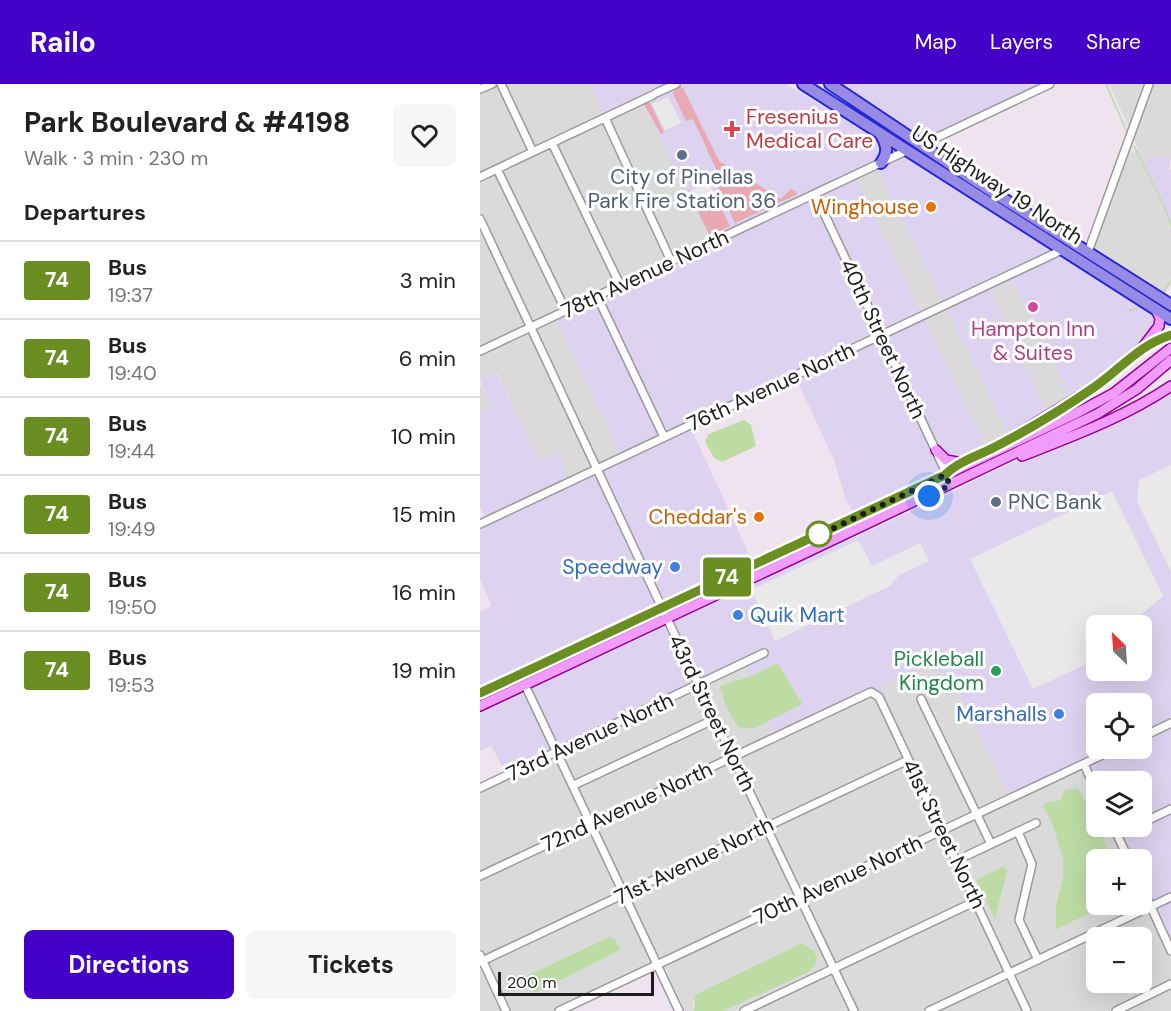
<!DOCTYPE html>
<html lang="en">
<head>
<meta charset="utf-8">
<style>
  body { margin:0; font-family:"DM Sans",sans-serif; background:#f6f6f6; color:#222; height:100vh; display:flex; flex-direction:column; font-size:22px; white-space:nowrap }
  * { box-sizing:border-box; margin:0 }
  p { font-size:20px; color:#767676 }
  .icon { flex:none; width:33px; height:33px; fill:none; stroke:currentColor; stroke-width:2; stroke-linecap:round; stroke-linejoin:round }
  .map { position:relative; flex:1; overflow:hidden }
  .sheet { display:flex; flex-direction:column; background:#fff; width:480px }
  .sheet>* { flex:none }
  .badge { padding:0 12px; border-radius:4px; font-size:21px; line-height:39px }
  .needle { width:39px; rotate:335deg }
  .fabs { position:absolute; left:606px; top:531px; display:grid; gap:12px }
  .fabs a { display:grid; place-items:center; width:66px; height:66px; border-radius:9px; background:#fff; box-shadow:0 6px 24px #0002; font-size:30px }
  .scale { position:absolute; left:18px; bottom:15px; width:156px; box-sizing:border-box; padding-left:6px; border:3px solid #1d1d1d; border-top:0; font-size:16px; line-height:21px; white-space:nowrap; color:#1d1d1d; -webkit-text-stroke:4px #fff; paint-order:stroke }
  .you { position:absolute; width:30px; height:30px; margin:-15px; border:4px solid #fff; border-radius:50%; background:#1a73e8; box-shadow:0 0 0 9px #1a73e833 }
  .map>.badge { position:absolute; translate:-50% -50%; box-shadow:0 0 0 3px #fff }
  h2 { padding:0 24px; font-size:22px; line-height:54px }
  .round { display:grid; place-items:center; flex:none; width:63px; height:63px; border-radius:9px; background:#f6f6f6 }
  .summary { display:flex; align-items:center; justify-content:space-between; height:102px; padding:0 24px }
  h1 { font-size:28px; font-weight:700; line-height:45px }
  .primary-button { display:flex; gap:12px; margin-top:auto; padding:12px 24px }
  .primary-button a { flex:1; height:69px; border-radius:9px; background:#4402c8; color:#fff; font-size:24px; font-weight:700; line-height:69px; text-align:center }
  .primary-button a+a { background:#f6f6f6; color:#222 }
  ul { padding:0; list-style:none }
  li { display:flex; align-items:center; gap:18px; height:78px; padding:0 24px; border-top:2px solid #e0e0e0 }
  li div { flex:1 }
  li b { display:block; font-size:22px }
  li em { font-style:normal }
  li .badge { min-width:66px; font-weight:700; text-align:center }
  header { display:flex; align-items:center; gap:36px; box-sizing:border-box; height:84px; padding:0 30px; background:#4402c8; color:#fff }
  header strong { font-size:28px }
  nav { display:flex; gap:33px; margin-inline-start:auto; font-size:21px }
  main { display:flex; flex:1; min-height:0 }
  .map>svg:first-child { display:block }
</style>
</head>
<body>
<header>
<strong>Railo</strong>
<nav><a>Map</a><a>Layers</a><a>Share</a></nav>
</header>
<main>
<section class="sheet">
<div class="summary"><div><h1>Park Boulevard &amp; #4198</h1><p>Walk · 3 min · 230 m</p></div><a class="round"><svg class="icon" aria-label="heart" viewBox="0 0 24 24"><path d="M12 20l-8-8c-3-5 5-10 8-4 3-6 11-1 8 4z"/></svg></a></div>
<h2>Departures</h2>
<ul>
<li><span class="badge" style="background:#6b8e23;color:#fff">74</span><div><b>Bus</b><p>19:37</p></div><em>3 min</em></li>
<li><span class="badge" style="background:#6b8e23;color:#fff">74</span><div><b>Bus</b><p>19:40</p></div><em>6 min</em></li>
<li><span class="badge" style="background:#6b8e23;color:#fff">74</span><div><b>Bus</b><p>19:44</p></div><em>10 min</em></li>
<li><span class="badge" style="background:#6b8e23;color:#fff">74</span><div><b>Bus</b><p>19:49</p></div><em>15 min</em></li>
<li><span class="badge" style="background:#6b8e23;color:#fff">74</span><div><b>Bus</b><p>19:50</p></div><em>16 min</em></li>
<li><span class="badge" style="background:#6b8e23;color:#fff">74</span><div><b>Bus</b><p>19:53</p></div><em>19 min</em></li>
</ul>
<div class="primary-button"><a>Directions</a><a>Tickets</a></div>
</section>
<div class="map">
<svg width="691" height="927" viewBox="0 0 691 927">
  <rect width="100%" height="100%" fill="#eee3ee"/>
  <path fill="#dbdadb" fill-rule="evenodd" d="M19,0L49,66L0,90V9Z
    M24,0H109L124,31L54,64Z
    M629,0H666L650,46Z
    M672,0H691V75L679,73L663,75L691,141V194L684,208L613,162L647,71L658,65L653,54Z
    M163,19L230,156L193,173L128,35Z
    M124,38L188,176L141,197L75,60Z
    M71,63L137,200L87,223L21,86Z
    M397,84L463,218L441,229L376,94Z
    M16,89L82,225L52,239L0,128V96Z
    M0,141L48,241L0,264Z
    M533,197L591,315L566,330L511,206Z
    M466,224L529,352L506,364L444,234Z
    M75,235L140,370L119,381L55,245Z
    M50,247L114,383L89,395L60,379L17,288L0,296V271Z
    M0,300L12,323L0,329Z
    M454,577L467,587L529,712L497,727L441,611L437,614L492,729L464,742L398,609L403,601Z
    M264,582L268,593L240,603L273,645L288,636L294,650L255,669L223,602Z
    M218,604L232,633L95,697L81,669Z
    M392,612L397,615L424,675L287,738L257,674Z
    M234,638L250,671L113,736L97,702Z
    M77,672L108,738L0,789V708Z
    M252,677L282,741L146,806L115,741Z
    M427,680L459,745L321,810L290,744Z
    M602,684L616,714V738L600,709L575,718L565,719L563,722L572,740L583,774V794L576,820L577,846L626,821L662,820V809L667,821L559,872L542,835L554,781L541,750L559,740L556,735L512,756L500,732Z
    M495,735L508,759L484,769L487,775L536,752L549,780L537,835L554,874L531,885L467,748Z
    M618,743H630L646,775H632Z
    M110,744L141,809L4,873L0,865V795Z
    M285,746L316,812L179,877L148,812Z
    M462,750L493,816L355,881L323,815Z
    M144,814L174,879L72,927H29L6,879Z
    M318,818L350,883L257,927H243L327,889L337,873L334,867L322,860L213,917L214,927H205L184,881Z
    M495,821L526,887L442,927H377L357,886Z
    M669,826L691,873V897L629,927H550L533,891ZM616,854H662V898H616Z
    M2,881L23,927H0V882Z
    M352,889L371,927H271Z
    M529,893L544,927H456Z
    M691,904V927H643Z"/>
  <path fill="#ddd2ef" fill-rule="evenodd" d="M109,0H189L181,10L203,0H306L402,58L404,61L399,76L230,156L163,19L177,12L174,7L124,31Z
    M361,0H565L445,56Z
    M424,71L511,123L575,166L463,218L397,84Z
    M679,73L691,75L689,85L691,86V141L662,75Z
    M376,94L441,229L402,247L338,112Z
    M333,114L397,250L140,370L75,235Z
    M581,170L674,232L676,241L662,258L609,303L591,315L533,197L511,206L566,330L529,352L466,224Z
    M444,234L506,364L481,376L472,375L458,365L404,253Z
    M399,255L462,388L375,430L366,416L354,376L316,294Z
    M16,288L60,378L79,369L89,395L0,437L5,434L0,422V329L11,323L0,296Z
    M691,306V636L662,649V620H616V664L630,665L529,712L467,587L460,590L454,578L403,601L400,608L398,609L390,604L294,650L288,636L321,620L298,579L268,593L264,582L287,571L285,566L220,597L192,538L471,409L520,384L627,342ZM616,542H662V586H616Z
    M211,344L272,477L183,519L121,386Z
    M117,388L178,522L0,606V528L10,523L11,520L0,495V443Z
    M187,541L216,599L79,664L50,605Z
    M45,607L74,666L26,689L11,661L0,667V628Z
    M691,642V721L662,735V698H616V701L608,682L644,665L662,664V656Z
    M691,728V810L672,819L662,797V776L652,775L640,752Z
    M691,816V861L674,824Z"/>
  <path fill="#e8a9b3" d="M200,3L203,4L239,77L301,115L311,105L317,108L316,111L255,139L232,90L237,87L213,35L206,37L193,10L196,4Z
    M166,18L170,19L184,48L181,50L163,19Z
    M210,106L218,119L235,112L250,142L230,152L208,107Z"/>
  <path fill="#e9e9e9" d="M188,13L201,39L185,46L172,20Z
    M229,99L235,112L218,120L212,106Z
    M691,381V488L657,417L659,396Z
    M632,407L683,512L649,541L616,542L615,576L553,605L490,475Z
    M378,456L392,482L440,459L449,477L419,491L410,502L295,557L271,506Z"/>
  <path fill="#bddca4" d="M264,336L271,341L276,362L242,378L234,374L225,358L229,350Z
    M298,579L322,620L273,645L258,643L247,625L240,602L268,593Z
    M598,704L612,728L632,775L616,776V820L626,821L576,846V820L583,794V774L572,740L563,722L565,719L581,716L584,706Z
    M524,782L527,787L515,835L496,796Z
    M129,853L135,855L140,866L55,909L47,892Z
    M322,859L334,867L337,873L334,883L327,889L243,927H214L215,911Z"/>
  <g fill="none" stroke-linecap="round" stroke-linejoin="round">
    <path stroke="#bddca4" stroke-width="1.5" d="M626,0L647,48
      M654,62L684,122L691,142
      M684,208L691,197
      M648,227L662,222"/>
    <defs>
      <path id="minor" d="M21,0L53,68
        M0,5L12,0
        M176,9L196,0
        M125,34L191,177
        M72,59L140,201
        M441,61L570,0
        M17,85L86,227
        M0,93L173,11
        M335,110L463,382L470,401
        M0,135L182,524L374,927
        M608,168L669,0
        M117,212L184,353
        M0,267L428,66
        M0,440L582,166
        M45,601L199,927
        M441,615L511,760
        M662,653L691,639
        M604,680L616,707
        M94,701L235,635
        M0,704L284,569
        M662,739L691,725
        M633,742L649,776
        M538,748L552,780L539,836L558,876
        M637,750L653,742
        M488,771L556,739
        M0,792L391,608L399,613L547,927
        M662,803L691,867
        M0,871L26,927
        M0,878L428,676
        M79,927L637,664
        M264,927L496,817
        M449,927L691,813
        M636,927L691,900"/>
      <path id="major" d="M670,259L691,251
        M528,356L616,302L663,263L679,242L680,234L676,226
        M456,366L466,376L482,379
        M542,372C593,352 645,333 691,302
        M0,609L595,330L634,309L691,264
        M0,622C206,525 412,429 617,330L657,305L691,276"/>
      <path id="highway" d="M323,0L691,235
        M350,0L497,98L691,221
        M400,49C407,61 409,68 401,79"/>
    </defs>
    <use href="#minor" stroke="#9a9a9a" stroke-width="10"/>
    <use href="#major" stroke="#950295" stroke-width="12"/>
    <use href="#highway" stroke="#2628d7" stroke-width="14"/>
    <use href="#minor" stroke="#fff" stroke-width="7"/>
    <use href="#major" stroke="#f19cfb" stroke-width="9"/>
    <use href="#highway" stroke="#988be5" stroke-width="10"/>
  </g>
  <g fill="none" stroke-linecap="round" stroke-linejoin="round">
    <defs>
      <path id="line" d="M0,609L465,391C478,378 497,372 513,364C548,346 583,325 616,302C641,284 661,260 691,251"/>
    </defs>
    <use href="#line" stroke="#fff" stroke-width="14"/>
    <use href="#line" stroke="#6b8e23" stroke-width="9"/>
    <path stroke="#1d1d1d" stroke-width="6" stroke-dasharray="0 10.8" d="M339,450L337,452L465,391L470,401L449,412"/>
  </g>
  <path fill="#e0444e" stroke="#fff" stroke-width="2" d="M249 36h6v6h6v6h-6v6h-6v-6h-6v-6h6z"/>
  <g fill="#5c6f8a" stroke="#fff" stroke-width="2">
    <circle cx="202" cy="71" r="6"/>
    <circle cx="516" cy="418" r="6"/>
  </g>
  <g fill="#e8710a" stroke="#fff" stroke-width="2">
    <circle cx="451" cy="123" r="6"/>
    <circle cx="279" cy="433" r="6"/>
  </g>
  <circle fill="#d1479c" stroke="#fff" stroke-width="2" cx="553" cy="223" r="6"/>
  <circle fill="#fff" stroke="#6b8e23" stroke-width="3" cx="339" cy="450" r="12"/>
  <g fill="#3f7fe0" stroke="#fff" stroke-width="2">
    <circle cx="195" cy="483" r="6"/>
    <circle cx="258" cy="531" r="6"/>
    <circle cx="579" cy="630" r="6"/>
  </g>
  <circle fill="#2e9e5b" stroke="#fff" stroke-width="2" cx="516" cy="587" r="6"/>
  <g text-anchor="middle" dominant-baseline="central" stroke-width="6" stroke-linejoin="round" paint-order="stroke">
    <g font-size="21" fill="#be3a42" stroke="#fff" text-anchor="start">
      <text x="266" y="33">Fresenius<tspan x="266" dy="24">Medical Care</tspan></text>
    </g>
    <g font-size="21" fill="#4e5e75" stroke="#fff">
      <text x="202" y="93">City of Pinellas<tspan x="202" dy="24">Park Fire Station 36</tspan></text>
      <text x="528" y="418" text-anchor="start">PNC Bank</text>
    </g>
    <g font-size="21" fill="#1d1d1d" stroke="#fff">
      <text transform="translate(517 101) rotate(33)">US Highway 19 North</text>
      <text transform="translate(165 190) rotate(-25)">78th Avenue North</text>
      <text transform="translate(403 255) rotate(65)">40th Street North</text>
      <text transform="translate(291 303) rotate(-25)">76th Avenue North</text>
      <text transform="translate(232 629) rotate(64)">43rd Street North</text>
      <text transform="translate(110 653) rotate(-25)">73rd Avenue North</text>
      <text transform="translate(147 723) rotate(-25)">72nd Avenue North</text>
      <text transform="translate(464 750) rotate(64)">41st Street North</text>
      <text transform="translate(214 777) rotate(-26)">71st Avenue North</text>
      <text transform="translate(358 796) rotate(-25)">70th Avenue North</text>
    </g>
    <g font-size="21" fill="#c56008" stroke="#fff" text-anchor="end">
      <text x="439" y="123">Winghouse</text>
      <text x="267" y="433">Cheddar's</text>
    </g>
    <g font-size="21" fill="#b23c85" stroke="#fff">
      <text x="553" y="245">Hampton Inn<tspan x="553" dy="24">&amp; Suites</tspan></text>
    </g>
    <g font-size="21" fill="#366cbe" stroke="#fff" text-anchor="end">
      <text x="183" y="483">Speedway</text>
      <text x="270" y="531" text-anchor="start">Quik Mart</text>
      <text x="567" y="630">Marshalls</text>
    </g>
    <g font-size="21" fill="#27864d" stroke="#fff" text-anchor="end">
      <text x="504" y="575">Pickleball<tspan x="504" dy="24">Kingdom</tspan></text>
    </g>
  </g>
</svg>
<div class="fabs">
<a><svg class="needle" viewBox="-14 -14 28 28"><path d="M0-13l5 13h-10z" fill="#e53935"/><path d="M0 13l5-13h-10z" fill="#767676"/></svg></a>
<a><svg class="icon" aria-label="locate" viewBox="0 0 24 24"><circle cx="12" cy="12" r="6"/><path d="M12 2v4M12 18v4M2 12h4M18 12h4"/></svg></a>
<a><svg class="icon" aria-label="layers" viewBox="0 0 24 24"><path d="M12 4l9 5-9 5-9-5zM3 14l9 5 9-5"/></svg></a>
<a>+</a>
<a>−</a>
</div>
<div class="scale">200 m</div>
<div class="you" style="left:449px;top:412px"></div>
<b class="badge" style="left:247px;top:493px;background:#6b8e23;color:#fff">74</b>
</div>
</main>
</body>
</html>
